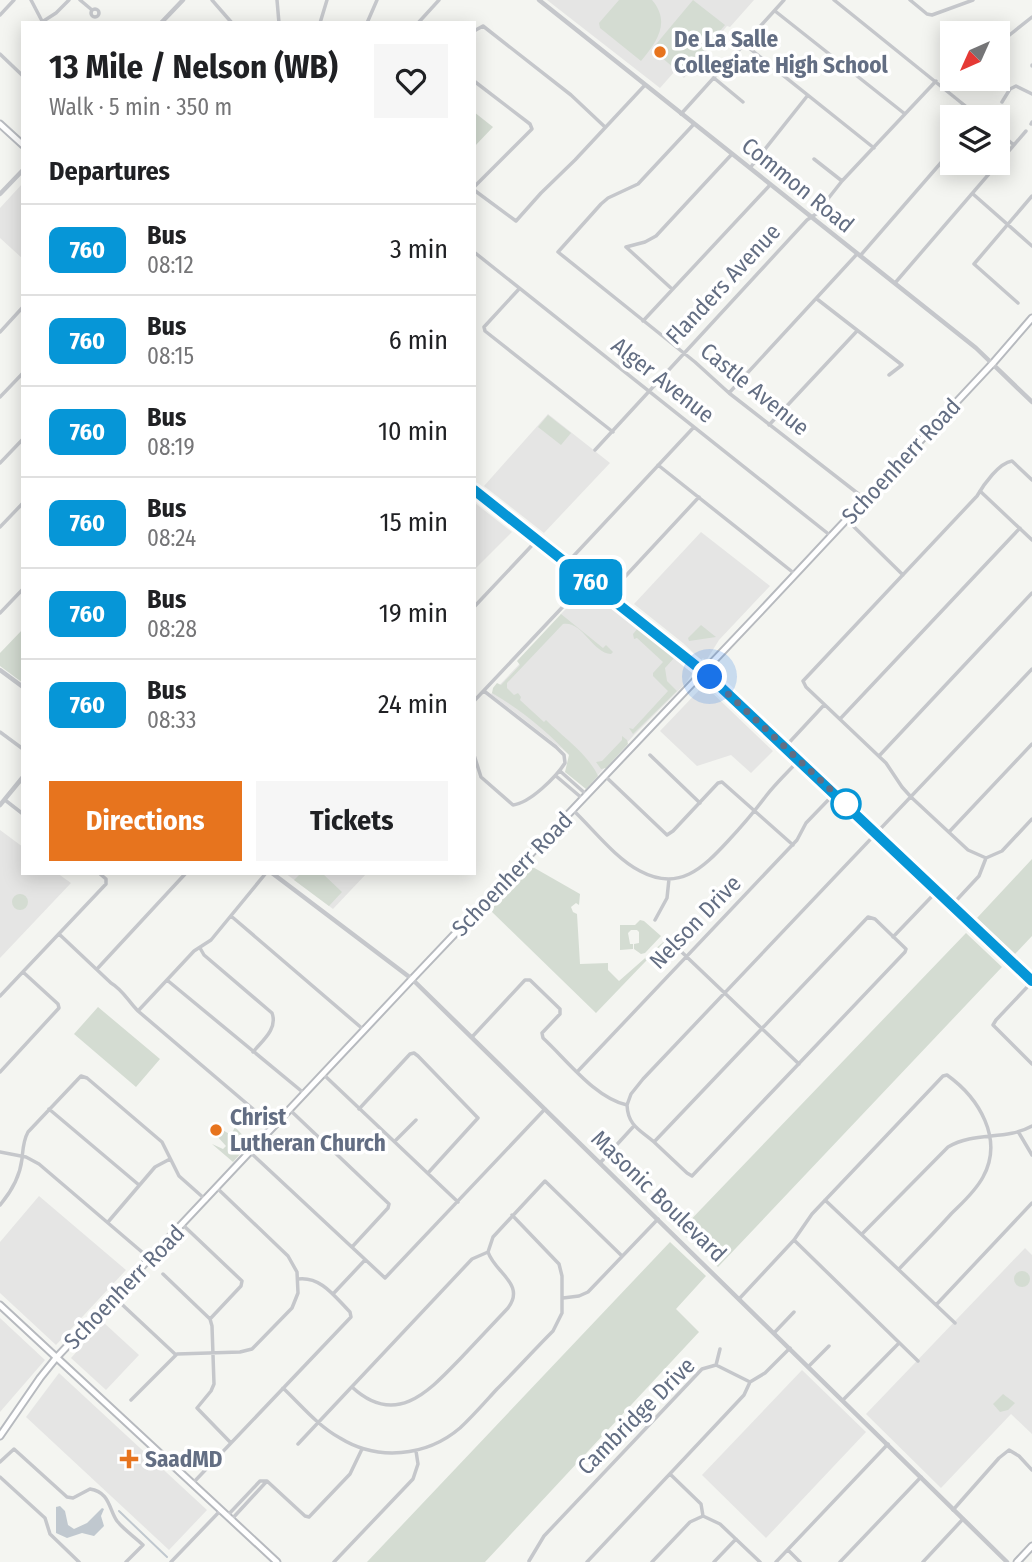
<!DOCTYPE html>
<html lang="en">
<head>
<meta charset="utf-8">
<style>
  body { margin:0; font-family:"Fira Sans Condensed",sans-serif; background:#f6f6f6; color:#202124; height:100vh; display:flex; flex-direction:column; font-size:26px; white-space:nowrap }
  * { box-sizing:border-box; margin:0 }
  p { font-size:23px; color:#757577 }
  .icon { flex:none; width:38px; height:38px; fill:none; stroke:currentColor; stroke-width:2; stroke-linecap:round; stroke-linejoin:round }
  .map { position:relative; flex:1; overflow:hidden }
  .panel { position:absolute; left:21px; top:21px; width:455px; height:854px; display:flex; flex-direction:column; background:#fff; border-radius:0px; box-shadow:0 4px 18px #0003 }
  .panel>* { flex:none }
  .badge { padding:0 14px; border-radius:10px; font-size:24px; line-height:46px }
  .needle { width:46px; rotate:225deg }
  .controls { position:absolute; left:940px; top:21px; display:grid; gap:14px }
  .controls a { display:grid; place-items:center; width:70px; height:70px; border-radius:0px; background:#fff; box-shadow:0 4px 18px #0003; font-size:35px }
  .you { position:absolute; width:35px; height:35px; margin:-18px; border:5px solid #fff; border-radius:50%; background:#1a73e8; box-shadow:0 0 0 10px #1a73e833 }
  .map>.badge { position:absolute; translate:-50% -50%; box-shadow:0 0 0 4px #fff }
  h2 { padding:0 28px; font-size:26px; line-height:63px }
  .round { display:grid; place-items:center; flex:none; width:74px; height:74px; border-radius:0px; background:#f6f6f6 }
  .summary { display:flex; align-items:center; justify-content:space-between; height:119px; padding:0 28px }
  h1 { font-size:33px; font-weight:700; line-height:52px }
  .action { display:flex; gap:14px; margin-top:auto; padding:14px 28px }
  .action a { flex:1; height:80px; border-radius:0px; background:#e7741e; color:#fff; font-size:28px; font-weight:700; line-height:80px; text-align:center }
  .action a+a { background:#f6f6f6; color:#202124 }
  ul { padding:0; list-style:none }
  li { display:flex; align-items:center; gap:21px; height:91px; padding:0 28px; border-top:2px solid #e0e0e0 }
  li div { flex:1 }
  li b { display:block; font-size:26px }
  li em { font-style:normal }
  li .badge { min-width:77px; font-weight:700; text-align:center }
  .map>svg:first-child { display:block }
</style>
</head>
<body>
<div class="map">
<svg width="1032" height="1562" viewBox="0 0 1032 1562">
  <rect width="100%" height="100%" fill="#f4f5f1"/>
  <path fill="#e5e5e4" d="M547,0H754L730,27L727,26L684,78L675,71L660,88Z
    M23,183V259L0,238V208Z
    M548,414L610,463L544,533L484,486Z
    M475,503L512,532L474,570V504Z
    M701,532L770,586L719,640L706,661L703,658L701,660L683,643L634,604Z
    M588,586L693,672L686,683L634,735L597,776L491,694L563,618L560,615Z
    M704,685L773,751L751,773L731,755L697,766L660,731Z
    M0,830L23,847V873H57L71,883L0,958Z
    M285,873H367L333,909Z
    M39,1196L126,1270L56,1345L0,1293V1242Z
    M1025,1248L1032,1255V1434L1011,1414L941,1488L866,1414Z
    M0,1318L45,1360L0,1412Z
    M103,1322L139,1355L106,1390L71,1358Z
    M802,1370L866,1432L766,1538L702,1475Z
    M59,1373L207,1510L169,1550L26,1417Z"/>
  <path fill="#d4dcd2" d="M619,0H652C671,22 657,42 641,61L600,28L599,23Z
    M693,0L725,25L683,76L652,49Z
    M474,112L493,127L474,147Z
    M548,415L571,433L561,445L538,427Z
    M561,614L603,648L606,645L613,652L611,654C592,653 583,621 563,624L507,683V688L514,695L518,693L521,697L520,700L544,722L546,720C563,737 588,754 598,776L586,789L565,772L569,755C549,733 523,711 492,693L493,688L497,683L501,685L520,665L517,661Z
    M701,625L716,637L689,641L688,638Z
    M638,628L673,655L674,658L665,668L667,681L677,691L633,734L629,728L633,729L668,691L653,676V673L663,662L637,638L634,639L633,634Z
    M23,629L22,679L23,683L0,666V653Z
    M622,736L627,740L628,744L606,768L601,769L596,762L602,761L622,740Z
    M1032,859V936L1015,954L977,918Z
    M531,866L580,894L579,905L576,903L571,907L573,912L577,914L580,964L608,963V970L619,981L669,937L596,1013L490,910Z
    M301,873H322L342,892L329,906L294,880Z
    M12 902a8 8 0 1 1 16 0a8 8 0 1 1-16 0Z
    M640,920L644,921L661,936L645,953L641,954L634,949V944L639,943V932L637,930H631L628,933L630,944H633V949L620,950V925H635Z
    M966,933L1002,967L718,1267L680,1231Z
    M98,1007L160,1059L136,1087L74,1034Z
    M235,1127L250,1143L233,1162L212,1144L223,1149L226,1146L216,1135L221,1129L231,1135Z
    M670,1242L706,1276L676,1309L699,1332L485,1562H367Z
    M1014 1279a8 8 0 1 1 16 0a8 8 0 1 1-16 0Z
    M1003,1394L1015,1403L1008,1410L1000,1412L993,1404Z"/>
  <path fill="#c0c8cf" d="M60,1506L65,1511L68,1525L74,1529L87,1523L102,1508L104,1509L101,1516L104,1526L94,1536L82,1533L67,1538L56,1533V1507Z"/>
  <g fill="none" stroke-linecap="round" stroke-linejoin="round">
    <path stroke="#c0c8cf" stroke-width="2" d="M119,1511L167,1557"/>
    <defs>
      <path id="secondary" d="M0,124L23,145
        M474,490L724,689L1032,981
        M0,1305L277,1562
        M0,1436L40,1378L56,1358L412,979L760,612L993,363L1032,318
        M1017,1562L1032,1546"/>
    </defs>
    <use href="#secondary" stroke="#b7babf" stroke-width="9"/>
    <path stroke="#c5c7cb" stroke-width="3.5" d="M31,0L42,21
      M80,0L92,10
      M212,0L232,23
      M277,0L279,23
      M834,0L979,117
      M910,0L927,14L932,15L973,0
      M91 13a4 4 0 1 1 8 0a4 4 0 1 1-8 0Z
      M775,11L905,114
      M0,15L14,0
      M42,22L56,13L69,0
      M320,23L327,0
      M367,23L377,0
      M418,23L439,0
      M474,31L483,26L571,95L605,127
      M962,33L971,30L975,33
      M744,44L874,148
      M952,47L946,56L952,64
      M998,48L1007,37L1032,17
      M0,54L23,76
      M1032,65V66
      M714,78L743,102
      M998,78L1010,89L1016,86L1032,94
      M474,81L530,124L532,129L474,187
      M1002,102L1010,89
      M681,114L784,0
      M694,124L638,184L608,198L601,204L558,252L695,362L729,393L865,499
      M1031,124L1032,122
      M998,132L1014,145
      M814,159L842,181
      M750,168L808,95
      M474,190L516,221L541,193L575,160L645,85
      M973,194L1032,246
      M626,247L645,242L656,236L732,154
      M626,247L672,289
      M474,252L831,536
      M860,256L952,150
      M895,283L1026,131
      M519,289L484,327L485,331L613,432
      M817,299L902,365L889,375
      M1018,303L974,264L1032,196
      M643,321L770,185
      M0,332L23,307
      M729,393L857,254
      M0,397L23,373
      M769,425L857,331
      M595,450L807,220L816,214L842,181L936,81
      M0,463L23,439
      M658,465L795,574
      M980,491L1032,540
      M847,520L903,575
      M0,527L23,503
      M567,563L694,427
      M608,595L699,497
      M474,607L537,540
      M0,613L23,589
      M474,701L588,580
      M840,719L1020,528
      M0,732L23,749
      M785,747L824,705
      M474,755L481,777L513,805C530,803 556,777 565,763L564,755L556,747L484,691
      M650,755L700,803
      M879,756L1032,593
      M560,771L587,795
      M556,776L583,799
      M605,776L667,835L673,831L718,783L722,782L793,845
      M5,800L23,814
      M573,810C593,829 616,859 640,871C679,892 703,868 728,841C742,826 754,812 766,796C776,783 788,772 799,760
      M949,832L1032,744
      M986,858L968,850L911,797L902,787L886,763L806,687L803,681L977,496C984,484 999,463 1012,461L1032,480
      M952,905L979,876L986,858L1002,851L1032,819
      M231,916L364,1030
      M655,920L667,898L669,879
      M59,934L111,983C123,990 128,1001 138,1011L273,1126
      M893,937L937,891
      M668,939L799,1064
      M200,948L204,955L272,1013C278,1029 262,1041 253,1052
      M97,969L186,873
      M167,980L305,1094
      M1032,982L996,1020L993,1025L1032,1064
      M0,996L106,884V879L99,873
      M138,1011L194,951L211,940L266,873
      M472,1037L525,980H530L560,1009V1014L542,1033L543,1038C567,1060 595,1098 627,1105C628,1126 640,1130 654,1142L687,1173L692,1176L905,952L906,949L875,919L868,917L654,1142
      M578,1071L797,840L806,823L834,794
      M0,1072L59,1008L58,1004L23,972
      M323,1074L458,1202
      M627,1105L631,1094L643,1079L1032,669
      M49,1109L139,1185
      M359,1109L410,1054L414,1053L418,1056L478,1118L428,1173
      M290,1110L389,1204L388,1208L352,1247
      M1019,1133L1032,1155
      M395,1141L416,1120
      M0,1152L26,1157L39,1164L149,1258
      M251,1153L385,1278L545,1109
      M600,1163L633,1127
      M825,1200L955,1323
      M0,1205C11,1192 20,1176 22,1159C23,1149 23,1141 28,1132L81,1076L87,1078L162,1142L179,1176L206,1200
      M108,1222L155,1167L170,1159
      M183,1225L242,1281L241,1286L210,1319L212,1326L214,1384L211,1391L197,1408L231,1443
      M862,1234L948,1147C975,1131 1005,1141 1032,1126
      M794,1240L918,1361
      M488,1252L493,1237L545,1181L622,1256
      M163,1274L210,1319
      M333,1294L365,1260
      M114,1297L175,1354
      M563,1298L579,1296L588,1292L658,1219
      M739,1299L794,1240L812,1214L943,1076L947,1075C979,1098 1004,1139 983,1177C975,1192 962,1203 951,1214C934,1233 916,1251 899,1269
      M936,1305L1032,1203
      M774,1333L794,1312
      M716,1365L720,1349
      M808,1367L829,1346
      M352,1387C396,1428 429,1391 460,1359C476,1342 492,1325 508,1308C526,1284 495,1273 488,1252
      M283,1388C301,1405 318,1426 340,1438C377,1461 426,1457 460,1428C473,1416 485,1402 497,1389C516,1370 534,1350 553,1331L562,1313V1276L559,1264L512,1215
      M131,1400L177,1354L240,1352L252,1349L292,1308L298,1293L297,1272L288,1256L217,1188
      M843,1400L899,1343
      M298,1444L472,1259L488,1252
      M0,1462L14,1449L67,1497L73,1498L90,1489C110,1492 109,1510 117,1521C124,1530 135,1537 143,1545L126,1562
      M670,1474L701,1504L703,1516L720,1524L760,1562
      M0,1477L45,1518L50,1534L79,1562
      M267,1481L305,1516L309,1517L350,1474L362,1449
      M192,1484L351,1317L350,1312C335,1297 321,1276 298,1279
      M953,1510L999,1458L1009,1450L1019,1456L1032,1470
      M227,1516L260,1481H267
      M231,1520L267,1481
      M788,1550L800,1562
      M529,1561L544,1536L702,1369L716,1365L750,1382L765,1373L790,1348
      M171,1562L220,1511
      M334,1562L413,1479L418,1464L416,1451
      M587,1562L744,1395L750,1382
      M652,1562L690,1522L703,1516
      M714,1562L736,1539
      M776,1562L888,1444
      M840,1562L921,1477
      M923,1562L963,1519"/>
    <path stroke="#c5c7cb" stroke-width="4.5" d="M539,0L976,348L1032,402
      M161,23L183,0
      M0,194L23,170
      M0,670L23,687
      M0,805L23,777
      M272,873L412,979L1007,1562"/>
    <use href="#secondary" stroke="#fff" stroke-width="5"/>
  </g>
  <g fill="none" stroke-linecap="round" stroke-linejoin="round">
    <defs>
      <path id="line" d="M474,490L710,677L1032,981"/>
    </defs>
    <use href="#line" stroke="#fff" stroke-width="16"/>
    <use href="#line" stroke="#0696d7" stroke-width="10"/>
    <path stroke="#636e83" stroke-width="7" stroke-dasharray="0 12.6" d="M710,677L846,804"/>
  </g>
  <g fill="#e7741e" stroke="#fff" stroke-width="2.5">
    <circle cx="660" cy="52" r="7"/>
    <circle cx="216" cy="1130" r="7"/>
    <path d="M125.5 1448.5h7v7h7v7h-7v7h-7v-7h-7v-7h7z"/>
  </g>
  <circle fill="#fff" stroke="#0696d7" stroke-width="3.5" cx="846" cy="804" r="14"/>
  <g text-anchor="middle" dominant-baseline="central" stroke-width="7" stroke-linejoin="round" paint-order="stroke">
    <g font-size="23" font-weight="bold" fill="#636e83" stroke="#fff" text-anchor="start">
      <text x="674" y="39">De La Salle<tspan x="674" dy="26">Collegiate High School</tspan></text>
      <text x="230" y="1117">Christ<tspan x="230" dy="26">Lutheran Church</tspan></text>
      <text x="145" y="1459">SaadMD</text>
    </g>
    <g font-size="23" fill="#636e83" stroke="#fff">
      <text transform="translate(798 185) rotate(39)">Common Road</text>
      <text transform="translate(723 284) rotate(-47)">Flanders Avenue</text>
      <text transform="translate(663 380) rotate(38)">Alger Avenue</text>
      <text transform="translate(755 389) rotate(39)">Castle Avenue</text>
      <text transform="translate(901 461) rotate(-47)">Schoenherr Road</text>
      <text transform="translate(512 874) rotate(-46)">Schoenherr Road</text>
      <text transform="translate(695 922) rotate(-46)">Nelson Drive</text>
      <text transform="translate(659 1196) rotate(44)">Masonic Boulevard</text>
      <text transform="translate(124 1287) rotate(-46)">Schoenherr Road</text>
      <text transform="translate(636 1416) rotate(-45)">Cambridge Drive</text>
    </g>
  </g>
</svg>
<div class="controls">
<a><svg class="needle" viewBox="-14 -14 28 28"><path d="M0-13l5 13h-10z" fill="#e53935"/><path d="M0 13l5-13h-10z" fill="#757577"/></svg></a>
<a><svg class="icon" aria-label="layers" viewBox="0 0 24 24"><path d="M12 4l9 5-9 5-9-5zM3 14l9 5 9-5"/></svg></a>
</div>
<div class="you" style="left:710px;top:677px"></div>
<b class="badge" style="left:591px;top:582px;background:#0696d7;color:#fff">760</b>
<section class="panel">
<div class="summary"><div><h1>13 Mile / Nelson (WB)</h1><p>Walk · 5 min · 350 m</p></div><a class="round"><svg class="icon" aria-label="heart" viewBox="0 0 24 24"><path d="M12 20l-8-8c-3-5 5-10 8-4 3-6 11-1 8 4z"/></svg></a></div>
<h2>Departures</h2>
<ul>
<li><span class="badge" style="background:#0696d7;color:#fff">760</span><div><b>Bus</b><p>08:12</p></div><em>3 min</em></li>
<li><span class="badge" style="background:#0696d7;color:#fff">760</span><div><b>Bus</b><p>08:15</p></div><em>6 min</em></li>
<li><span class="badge" style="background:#0696d7;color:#fff">760</span><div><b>Bus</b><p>08:19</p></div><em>10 min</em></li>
<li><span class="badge" style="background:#0696d7;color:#fff">760</span><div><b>Bus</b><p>08:24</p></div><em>15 min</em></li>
<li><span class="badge" style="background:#0696d7;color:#fff">760</span><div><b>Bus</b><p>08:28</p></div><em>19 min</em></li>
<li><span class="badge" style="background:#0696d7;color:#fff">760</span><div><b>Bus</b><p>08:33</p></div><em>24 min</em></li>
</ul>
<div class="action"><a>Directions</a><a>Tickets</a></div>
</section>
</div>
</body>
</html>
